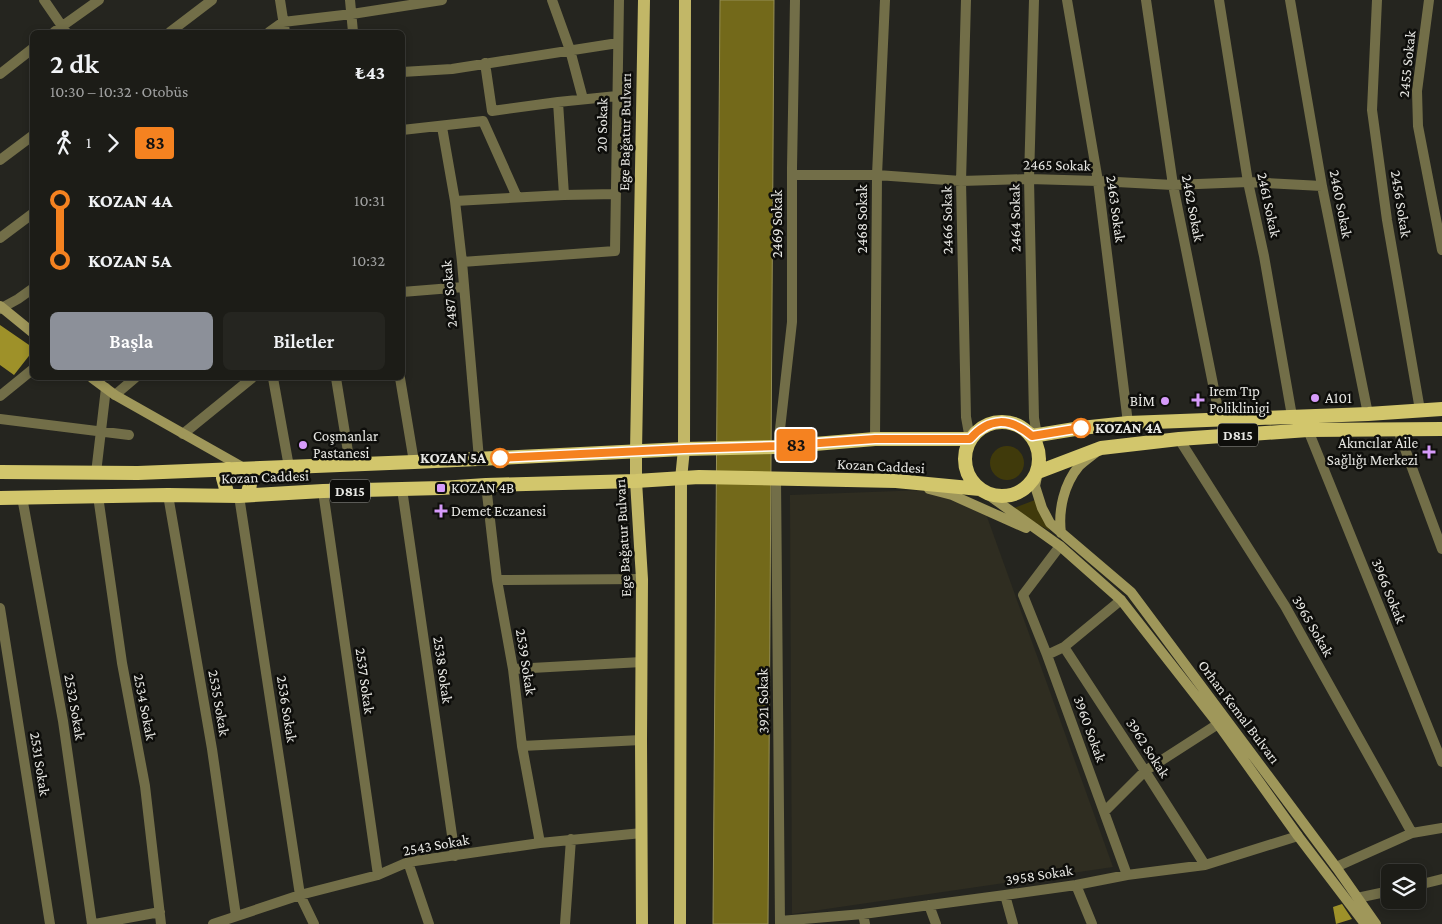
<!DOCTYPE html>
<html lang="tr">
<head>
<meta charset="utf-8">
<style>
  body { margin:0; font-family:"Crimson Pro",serif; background:#252520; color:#f1f3f6; height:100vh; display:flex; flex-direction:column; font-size:19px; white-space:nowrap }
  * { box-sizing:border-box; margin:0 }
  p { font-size:16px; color:#a0a1a1 }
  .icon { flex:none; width:28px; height:28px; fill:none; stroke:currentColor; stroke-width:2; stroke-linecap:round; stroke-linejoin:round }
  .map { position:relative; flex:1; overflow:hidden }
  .details { position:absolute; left:30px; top:30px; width:375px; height:350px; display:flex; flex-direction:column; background:#1c1c17; border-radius:8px; box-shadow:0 2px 8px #0003,0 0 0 1px #3a3a36 }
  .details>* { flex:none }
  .badge { padding:0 10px; border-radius:4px; font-size:18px; line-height:32px }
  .controls { position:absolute; left:1381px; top:864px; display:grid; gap:10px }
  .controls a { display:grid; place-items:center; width:45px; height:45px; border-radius:8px; background:#1c1c17; box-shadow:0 2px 8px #0003,0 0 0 1px #3a3a36; font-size:25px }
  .map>.badge { position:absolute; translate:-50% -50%; box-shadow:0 0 0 2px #fff }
  .legs { display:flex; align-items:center; gap:8px; height:55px; padding:0 20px; font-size:16px }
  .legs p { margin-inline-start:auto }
  .headline { display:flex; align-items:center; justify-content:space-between; height:85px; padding:0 20px }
  h1 { font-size:28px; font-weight:600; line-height:38px }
  .button { display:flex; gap:10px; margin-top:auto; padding:10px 20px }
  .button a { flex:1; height:58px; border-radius:8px; background:#8c9099; color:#fff; font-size:20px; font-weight:600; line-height:58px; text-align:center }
  .button a+a { background:#252520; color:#f1f3f6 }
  ul { padding:0 20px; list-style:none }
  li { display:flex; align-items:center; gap:18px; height:60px; font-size:19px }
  li i { display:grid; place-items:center; width:8px; height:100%; margin:0 6px; background:currentColor }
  li i::after { content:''; width:12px; height:12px; margin:-6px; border:4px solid; border-radius:50%; background:#1c1c17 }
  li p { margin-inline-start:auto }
  li:first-child i { background:linear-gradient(#0000 50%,currentColor 0) }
  li:last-child i { background:linear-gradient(currentColor 50%,#0000 0) }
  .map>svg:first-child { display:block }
</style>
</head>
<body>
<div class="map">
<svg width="1442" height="924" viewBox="0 0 1442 924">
  <rect width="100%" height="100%" fill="#25251f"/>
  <path fill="#2f2d21" d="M925,490L986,514L1113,867L792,914L790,495Z"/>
  <path fill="#403a0b" d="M990 463a17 17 0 1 1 34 0a17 17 0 1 1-34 0Z
    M1035,500L1050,531L1011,509Z"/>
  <path fill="#73691a" stroke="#968f56" d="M720,0H774L768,924H713Z"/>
  <path fill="#9e9129" d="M0,325L32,347V352L14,375L0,365Z
    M1342,904L1352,919L1336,924L1333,907Z"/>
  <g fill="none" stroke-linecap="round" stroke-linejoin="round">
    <path stroke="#726e48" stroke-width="10" d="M44,0L66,32
      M280,0L285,32
      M350,0L353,32
      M552,0L570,50L583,99
      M966,0L961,181L966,417L970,439
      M1034,0L1029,179L1034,418L1037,435
      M1067,0L1098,181L1128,423
      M1146,0L1173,185L1220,419
      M1219,0L1248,182L1264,256L1292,416
      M1290,0L1322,186L1368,414
      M1377,0L1372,110L1387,220L1420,410
      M1429,0L1417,91L1418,126L1442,250
      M54,32L99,0
      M170,32L212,0
      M269,32L283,22L352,14L442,0
      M485,63L492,111L558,102L617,96
      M402,72L452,69L618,43
      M0,74L32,49
      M558,102L564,195
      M442,127L455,201L462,262L479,459
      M402,130L483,121L517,197
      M0,160L32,136
      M792,175H877L961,181L1029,179L1098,181L1173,185L1248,182L1322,186
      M455,201L564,195L616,194
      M0,238L32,214
      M462,262L615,251L619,0
      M402,292L464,287
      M0,309L18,299L32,289
      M273,378L289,467
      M336,378L350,464
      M400,378L414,462
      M115,395L135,378
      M0,396L32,370
      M0,419L129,435
      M1308,430L1442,762
      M1398,430L1442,549
      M183,434L252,378
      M875,439L877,175L885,0
      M1179,439L1285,606L1412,833
      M96,473L106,388
      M776,478L780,924
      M486,485L497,580L513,669L522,746L540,843
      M402,489L455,856
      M323,491L378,875
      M168,495L212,749L236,916
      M98,496L122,663L145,786L161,924
      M239,496L300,895L314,924
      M22,497L63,721L92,924
      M1060,546L1023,595L1047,655L1127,875
      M497,580L642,579
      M0,608L50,924
      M1064,647L1145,771L1205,865
      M1047,655L1064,647L1121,600
      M513,669L642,662
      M522,746L641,740
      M1105,811L1145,771L1218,724
      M408,862L429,924
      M1336,867L1412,833L1442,828
      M1076,885L1092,924
      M1418,885L1442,879
      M1005,895L1013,924
      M1357,898L1390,891
      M929,905L936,924
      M863,914L865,924
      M780,921L863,914L1005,895L1076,885L1127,875L1205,865L1298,836
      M95,924L160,912
      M213,924L300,895L378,875L408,862L540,843L642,833
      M565,924L571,839"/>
    <path stroke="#726e48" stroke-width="10" d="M778,447L792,322V168L795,0"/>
    <path stroke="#9f975a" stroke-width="10" d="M0,306L32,332
      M92,378L115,395L244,468
      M1038,472L1035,486L1042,508L1050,523L1131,592L1336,867L1376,924
      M929,489L952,495L1026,528
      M980,489L1060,546L1121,600L1218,724L1298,836L1365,924
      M1061,533C1058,510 1064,484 1079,466C1084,461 1090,457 1095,453"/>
    <path stroke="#c2b767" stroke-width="12" d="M642,924L641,740L642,579L636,481V452L644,0
      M680,924L681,479L684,449L685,0"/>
    <path stroke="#d2c66c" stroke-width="14" d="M965 459a37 37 0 1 1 74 0a37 37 0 1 1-74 0Z
      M1032,436L1081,428L1128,423L1368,414L1442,409
      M245,469C252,478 251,484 247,495
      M0,472L138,473L414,462L684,449L778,447L875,439H970
      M1038,472L1101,448L1179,439L1308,430L1442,429
      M228,496L223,478L228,469
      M0,498L168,495L239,496L323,491L441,488L486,485L636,481L699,477L896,481L980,489"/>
  </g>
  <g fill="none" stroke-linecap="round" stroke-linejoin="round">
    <defs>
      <path id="line-1" d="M500,458L684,449L778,446L875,439H970C989,417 1010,417 1032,436L1081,428"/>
    </defs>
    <use href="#line-1" stroke="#fff" stroke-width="11"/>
    <use href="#line-1" stroke="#f58220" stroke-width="8"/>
  </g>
  <g fill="#d69bfa" stroke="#0e0e0b" stroke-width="2">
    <circle cx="1315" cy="398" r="5"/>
    <path d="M1195.5 392.5h5v5h5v5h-5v5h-5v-5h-5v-5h5z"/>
    <circle cx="1165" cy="401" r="5"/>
    <circle cx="303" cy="445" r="5"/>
    <path d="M1426.5 444.5h5v5h5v5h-5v5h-5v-5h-5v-5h5z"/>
    <rect x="436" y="483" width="10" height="10" rx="2.5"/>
    <path d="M438.5 503.5h5v5h5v5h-5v5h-5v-5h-5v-5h5z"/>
  </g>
  <g fill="#fff" stroke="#f58220" stroke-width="2.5">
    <circle cx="1081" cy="428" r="9"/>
    <circle cx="500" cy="458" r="9"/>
  </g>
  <g text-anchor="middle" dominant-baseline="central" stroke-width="5" stroke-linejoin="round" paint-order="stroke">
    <g fill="#0e0e0b" stroke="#a6a6a2" stroke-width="1">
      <rect x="1218" y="423.5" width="40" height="23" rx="4"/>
      <rect x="330" y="479.5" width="40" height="23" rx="4"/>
    </g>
    <g font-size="14" font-weight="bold" fill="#e7e7e3">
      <text x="1238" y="435">D815</text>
      <text x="350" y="491">D815</text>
    </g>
    <g font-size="15" fill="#e7e7e3" stroke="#0e0e0b">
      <text transform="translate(1407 64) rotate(-84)">2455 Sokak</text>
      <text transform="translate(602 125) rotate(-89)">20 Sokak</text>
      <text transform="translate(625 132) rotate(-89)">Ege Bağatur Bulvarı</text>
      <text transform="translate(1057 165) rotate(1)">2465 Sokak</text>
      <text transform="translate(1341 204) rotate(79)">2460 Sokak</text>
      <text transform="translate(1401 204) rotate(81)">2456 Sokak</text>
      <text transform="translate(1269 205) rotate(78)">2461 Sokak</text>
      <text transform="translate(1193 208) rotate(79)">2462 Sokak</text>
      <text transform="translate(1116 209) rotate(82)">2463 Sokak</text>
      <text transform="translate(1015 218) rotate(-91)">2464 Sokak</text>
      <text transform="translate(862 219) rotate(-90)">2468 Sokak</text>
      <text transform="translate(947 220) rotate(-91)">2466 Sokak</text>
      <text transform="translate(777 224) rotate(-90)">2469 Sokak</text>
      <text transform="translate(449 294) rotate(-95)">2487 Sokak</text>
      <text transform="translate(881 466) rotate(3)">Kozan Caddesi</text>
      <text transform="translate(265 477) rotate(-2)">Kozan Caddesi</text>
      <text transform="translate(623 538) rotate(-93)">Ege Bağatur Bulvarı</text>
      <text transform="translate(1389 591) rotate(68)">3966 Sokak</text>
      <text transform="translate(1313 626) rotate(60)">3965 Sokak</text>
      <text transform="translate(526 662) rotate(81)">2539 Sokak</text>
      <text transform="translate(443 670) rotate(82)">2538 Sokak</text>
      <text transform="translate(365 681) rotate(82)">2537 Sokak</text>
      <text transform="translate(763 701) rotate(-91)">3921 Sokak</text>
      <text transform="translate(219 703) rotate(80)">2535 Sokak</text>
      <text transform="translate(75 707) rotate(80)">2532 Sokak</text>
      <text transform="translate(145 707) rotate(79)">2534 Sokak</text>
      <text transform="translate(287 709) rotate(81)">2536 Sokak</text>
      <text transform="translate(1239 712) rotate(53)">Orhan Kemal Bulvarı</text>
      <text transform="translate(1090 729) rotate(70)">3960 Sokak</text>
      <text transform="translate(1148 748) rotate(57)">3962 Sokak</text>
      <text transform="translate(40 764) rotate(81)">2531 Sokak</text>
      <text transform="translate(436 845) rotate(-10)">2543 Sokak</text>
      <text transform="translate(1039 875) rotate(-9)">3958 Sokak</text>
    </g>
    <g font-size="15" fill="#e7e7e3" stroke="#0e0e0b" text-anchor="start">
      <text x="1209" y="391">Irem Tıp<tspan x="1209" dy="17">Poliklinigi</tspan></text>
      <text x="1325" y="398">A101</text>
      <text x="1155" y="401" text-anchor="end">BİM</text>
      <text x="313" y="436">Coşmanlar<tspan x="313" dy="17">Pastanesi</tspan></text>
      <text x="1418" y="443" text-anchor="end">Akıncılar Aile<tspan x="1418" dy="17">Sağlığı Merkezi</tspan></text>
      <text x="451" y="488">KOZAN 4B</text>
      <text x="451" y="511">Demet Eczanesi</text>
    </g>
    <g font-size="15" font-weight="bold" fill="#e7e7e3" stroke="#0e0e0b" text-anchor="start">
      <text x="1095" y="428">KOZAN 4A</text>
      <text x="486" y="458" text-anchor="end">KOZAN 5A</text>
    </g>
  </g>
</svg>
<div class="controls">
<a><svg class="icon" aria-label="layers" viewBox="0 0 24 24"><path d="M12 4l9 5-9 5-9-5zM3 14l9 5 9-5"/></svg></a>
</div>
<b class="badge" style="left:796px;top:445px;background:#f58220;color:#111">83</b>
<section class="details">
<div class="headline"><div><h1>2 dk</h1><p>10:30 – 10:32 · Otobüs</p></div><b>₺43</b></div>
<div class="legs"><svg class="icon" aria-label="walk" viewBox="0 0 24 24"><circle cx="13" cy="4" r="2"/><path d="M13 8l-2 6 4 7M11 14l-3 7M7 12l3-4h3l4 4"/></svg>1<svg class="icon" aria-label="forward" viewBox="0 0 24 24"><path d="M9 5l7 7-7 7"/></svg><b class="badge" style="background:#f58220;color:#111">83</b></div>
<ul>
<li><i style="color:#f58220"></i><b>KOZAN 4A</b><p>10:31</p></li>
<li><i style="color:#f58220"></i><b>KOZAN 5A</b><p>10:32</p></li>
</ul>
<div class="button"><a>Başla</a><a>Biletler</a></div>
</section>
</div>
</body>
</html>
